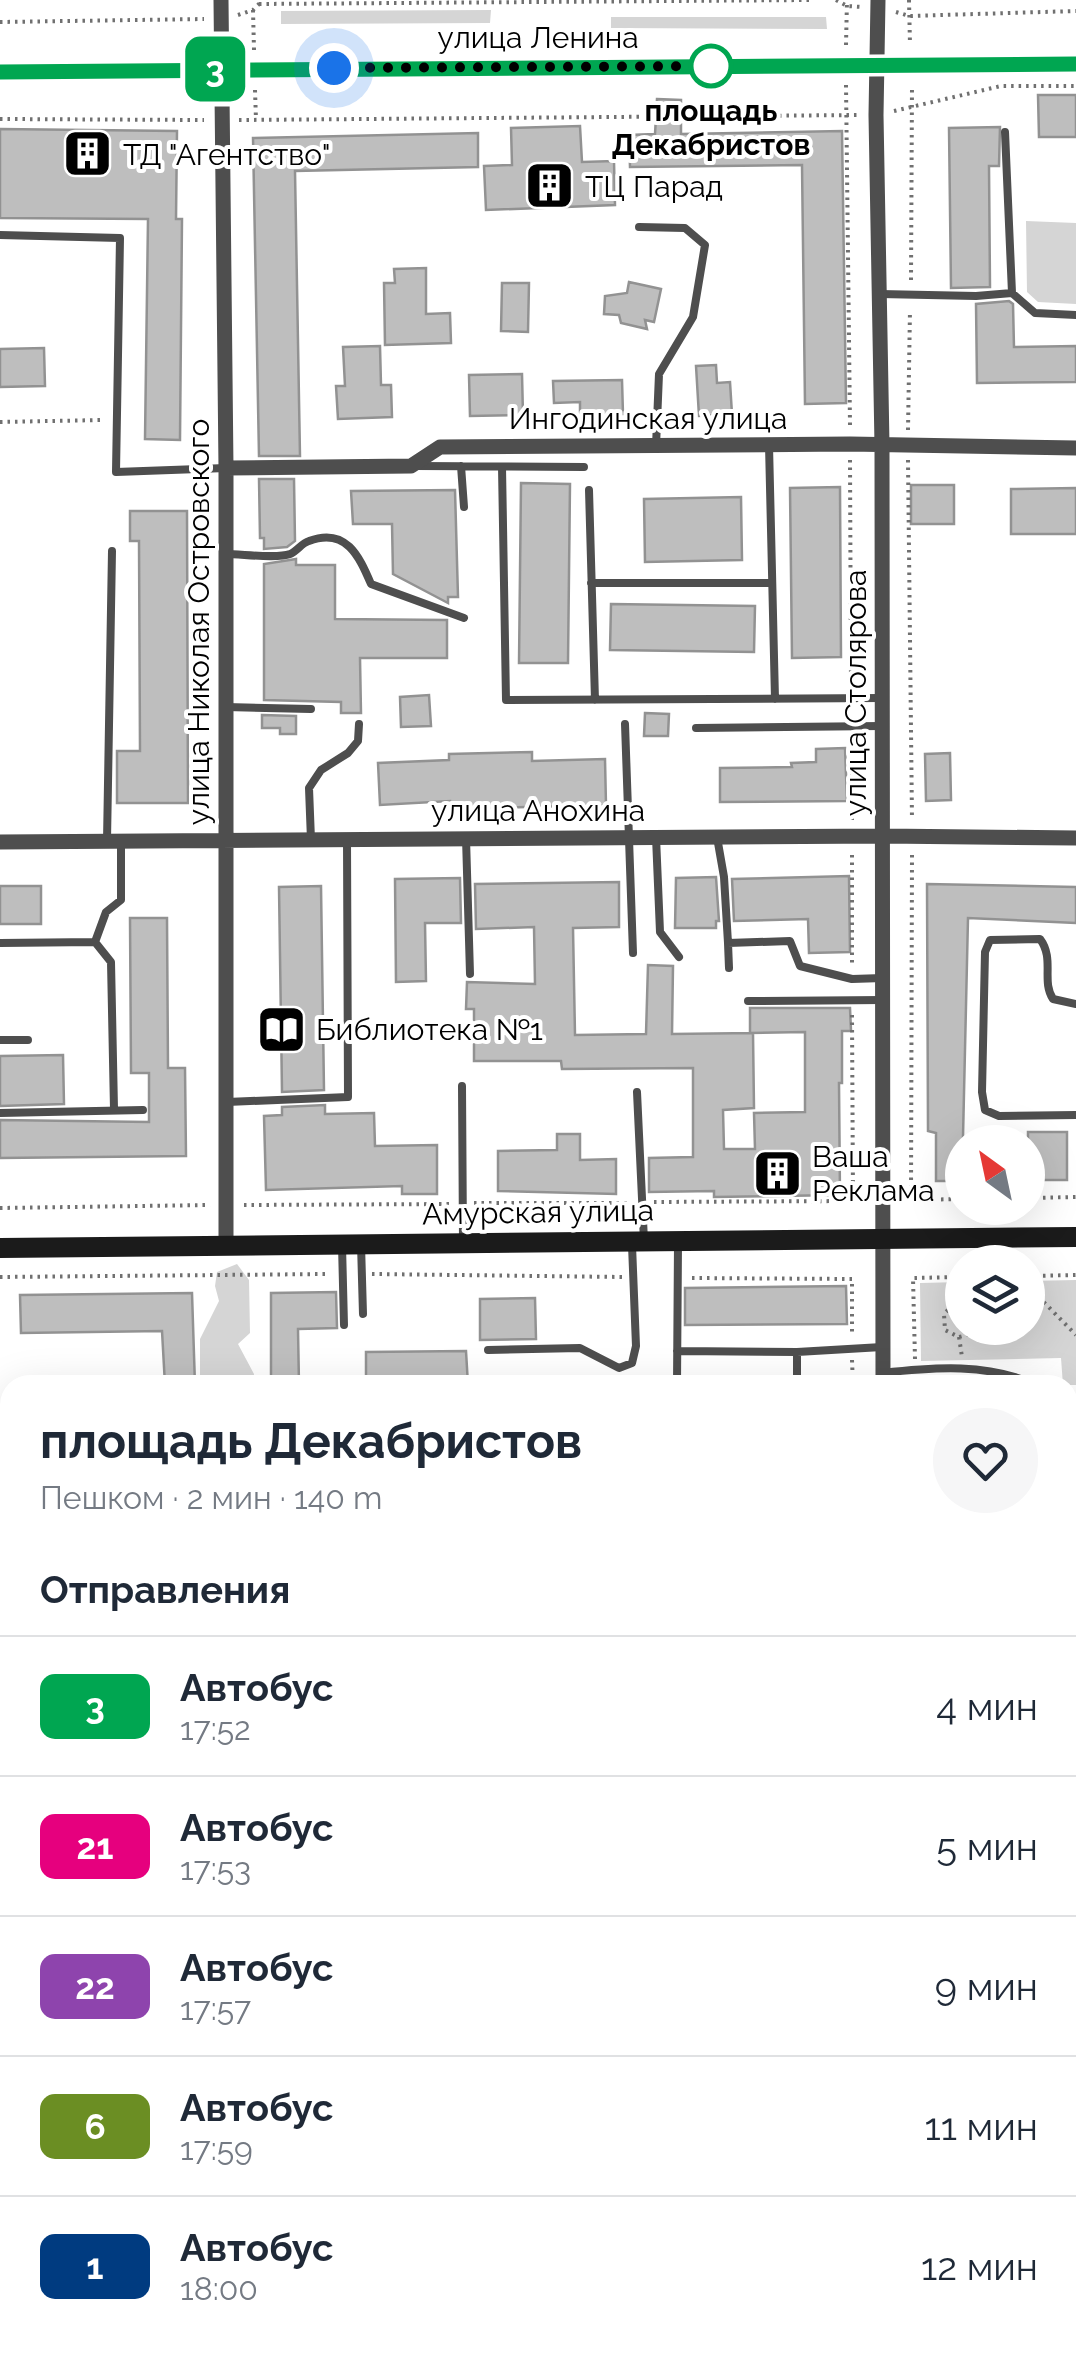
<!DOCTYPE html>
<html lang="ru">
<head>
<meta charset="utf-8">
<style>
  body { margin:0; font-family:Raleway,sans-serif; background:#f6f6f7; color:#1f2937; height:100vh; display:flex; flex-direction:column; font-size:38px; white-space:nowrap }
  * { box-sizing:border-box; margin:0 }
  p { font-size:32px; color:#747a83 }
  .icon { flex:none; width:55px; height:55px; fill:none; stroke:currentColor; stroke-width:2; stroke-linecap:round; stroke-linejoin:round }
  .map { position:relative; flex:1; overflow:hidden }
  .drawer { position:absolute; left:0px; top:1375px; width:1078px; height:980px; display:flex; flex-direction:column; background:#fff; border-radius:30px 30px 0 0; box-shadow:0 10px 40px #0002 }
  .drawer>* { flex:none }
  .badge { padding:0 20px; border-radius:15px; font-size:35px; line-height:65px }
  .needle { width:65px; rotate:327deg }
  .fabs { position:absolute; left:945px; top:1125px; display:grid; gap:20px }
  .fabs a { display:grid; place-items:center; width:100px; height:100px; border-radius:50%; background:#fff; box-shadow:0 10px 40px #0002; font-size:50px }
  .you { position:absolute; width:50px; height:50px; margin:-25px; border:8px solid #fff; border-radius:50%; background:#1a73e8; box-shadow:0 0 0 15px #1a73e833 }
  .map>.badge { position:absolute; translate:-50% -50%; box-shadow:0 0 0 5px #fff }
  h2 { padding:0 40px; font-size:38px; line-height:90px }
  .round { display:grid; place-items:center; flex:none; width:105px; height:105px; border-radius:52px; background:#f6f6f7 }
  .overview { display:flex; align-items:center; justify-content:space-between; height:170px; padding:0 40px }
  h1 { font-size:48px; font-weight:700; line-height:75px }
  ul { padding:0; list-style:none }
  li { display:flex; align-items:center; gap:30px; height:140px; padding:0 40px; border-top:2px solid #e0e1e3 }
  li div { flex:1 }
  li b { display:block; font-size:38px }
  li em { font-style:normal }
  li .badge { min-width:110px; font-weight:700; text-align:center }
  .map>svg:first-child { display:block }
</style>
</head>
<body>
<div class="map">
<svg width="1076" height="2355" viewBox="0 0 1076 2355">
  <rect width="100%" height="100%" fill="#fff"/>
  <path fill="#d5d5d5" d="M491,10L490,23L281,24V11Z
    M611,17H826L827,29L611,28Z
    M1026,221L1076,223V304L1038,302L1027,292Z
    M237,1264L249,1280L250,1333L238,1344L254,1374L253,1385H200V1339L219,1301L215,1286L217,1272Z
    M1076,1280V1385H1063L1061,1358L921,1361L920,1283L962,1282V1328H1028V1281Z"/>
  <path fill="#bebebe" stroke="#929292" stroke-width="2.5" d="M1038,95H1076V137H1039Z
    M657,99L681,100V134L842,131L846,403L805,404L802,165L630,167L629,135L655,134Z
    M580,126L582,162L614,161L615,205L486,210L484,166L512,165L511,128Z
    M1000,127L999,166H989L990,287L951,288L949,128Z
    M0,129L177,131L176,219H182L180,440L145,439L148,219L0,218Z
    M478,133V167L295,171L300,456H259L253,138Z
    M426,268V314L450,313L451,343L385,345L384,283H395L394,269Z
    M629,282L661,289L654,322L645,320L647,329L621,323L619,315L604,314L605,296L627,293Z
    M502,283H529L528,332L501,331Z
    M1009,301L1013,304L1014,347L1076,346V382L977,383L976,304Z
    M380,346L381,385H391L392,417L338,419L336,386H345L343,347Z
    M44,348L45,386L0,387V349Z
    M716,365L717,383L730,382L732,414L699,416L696,366Z
    M522,374L523,415L470,416L469,375Z
    M622,380L623,414L580,415V402L554,403L553,381Z
    M259,479H294L295,541L287,547L264,549V538H260Z
    M521,483L570,484L568,663H519Z
    M911,485H954V524H911Z
    M840,487L841,657L792,658L790,488Z
    M1076,488V534H1011V489Z
    M455,490L458,597H448V603L393,574L392,524H353L351,491Z
    M741,497L742,560L645,562L644,499Z
    M130,511H187L188,803H117V751H140L139,541H130Z
    M296,559V565H335V619L447,620V658H360L361,713H341V702L264,700V564Z
    M611,604L755,606L754,652L610,650Z
    M429,695L431,726L401,727L400,697Z
    M645,713L669,714L668,736H644Z
    M262,715L296,716V734H280V728H262Z
    M845,748L847,801L720,802V768L792,767L791,763L816,762V749Z
    M532,752V761L605,759L606,805L450,809V801L380,805L378,763L449,760V754Z
    M950,753L951,800L926,801L925,754Z
    M849,876L850,952L809,953L808,919L734,921L732,879Z
    M716,877L719,921H716V928H675L676,878Z
    M460,878L461,923H425L426,981L396,982L395,879Z
    M619,882V927L573,928L575,1035L646,1034L648,965L673,966L672,1034L753,1033L754,1108L723,1110L724,1149H755L754,1113L805,1112V1032L750,1033V1008H850L851,1031H842V1083H839L840,1195L714,1197V1191L649,1192V1158L693,1157V1068L562,1069L561,1061H474V1009H466L467,982L535,984L534,927L476,929L475,884Z
    M927,884L1076,887V923L968,918L962,1181H936V1133L928,1131Z
    M0,886H41V924H0Z
    M321,886L324,1090L282,1092L279,887Z
    M130,918H167L168,1068H185L186,1156L0,1158V1120L149,1122V1073H131Z
    M63,1055L64,1104L0,1106V1056Z
    M325,1105V1114L374,1113L375,1146L437,1145V1194H402V1186L266,1190L264,1116L282,1115V1107Z
    M1028,1132H1067V1180H1028Z
    M557,1134H580V1160L616,1159V1194L498,1191V1151L557,1150Z
    M846,1286L847,1324L685,1325V1288Z
    M336,1292L337,1328L298,1329L299,1385H271V1293Z
    M192,1293L195,1385H165L162,1331L21,1333L20,1295Z
    M535,1298L536,1339L480,1340V1299Z
    M466,1351L468,1385H366V1352Z"/>
  <g fill="none" stroke-linecap="round" stroke-linejoin="round">
    <path stroke="#707070" stroke-width="4" stroke-dasharray="2.5 5" stroke-linecap="butt" d="M836,0L847,6L862,7
      M909,0L910,45
      M259,4L809,0
      M253,10L254,50
      M896,12L909,16L1076,11
      M238,15L253,10L263,0
      M0,22L204,19
      M846,45L847,0
      M846,85L850,425
      M255,90L256,120
      M894,111L1001,86H1076
      M0,119L204,120
      M239,120L859,115
      M911,280L912,85
      M0,422L102,420
      M908,430L910,310
      M850,460L851,685
      M908,460L912,820
      M852,820V740
      M852,855V965
      M912,855L911,1200L962,1199
      M1028,1198L1076,1197
      M654,1202L853,1201L852,1015
      M474,1203H630
      M244,1205L450,1204
      M0,1208L210,1205
      M372,1274L623,1277
      M1028,1276L1076,1275
      M0,1277L328,1274
      M692,1278L852,1279V1335
      M954,1280L957,1305
      M1028,1286L1076,1335
      M962,1306L950,1308L944,1314L945,1330L959,1337L967,1335L974,1328
      M959,1337L962,1357
      M915,1359L913,1278L962,1277
      M852,1360L853,1385
      M1068,2235L1076,2232"/>
    <path stroke="#4e4e4e" stroke-width="8" d="M1005,132L1012,293
      M639,227L685,228L705,245L693,317L659,374L656,446
      M0,235L120,238L116,472L226,468
      M880,294L976,296L1012,293L1035,313L1076,315
      M769,445L775,699
      M415,466L584,467
      M461,466L464,507
      M502,467L506,700L882,698
      M589,490L595,700
      M226,554C242,554 277,559 290,554C297,551 302,543 309,541C346,527 359,556 371,584L464,618
      M591,583H770
      M226,707L311,709
      M625,724L633,953
      M696,728L882,726
      M656,837L660,932L679,957
      M717,837L724,877L728,943L790,941L800,966L852,979L883,978
      M466,838L470,974
      M311,840L309,788L321,770L348,753L358,741L359,724
      M107,841L112,551
      M0,943L95,942
      M728,943L729,968
      M748,1001L883,1000
      M1076,1004L1053,999C1041,981 1055,959 1040,939L990,940L985,952L982,1092L985,1110L999,1116L1076,1115
      M0,1040H28
      M462,1086L463,1243
      M637,1092L644,1241
      M227,1102L348,1097L347,840
      M114,1109L111,962L95,942L106,912L121,900V843
      M0,1113L143,1110
      M361,1244L363,1314
      M342,1245L344,1325
      M488,1350L580,1348L619,1368L632,1363L636,1346L632,1245
      M677,1351L797,1352L882,1347
      M797,1352V1385
      M883,1373C935,1367 988,1363 1036,1385
      M677,1385L678,1244
      M1068,1399V1400
      M1068,1485H1076
      M1068,1526H1076
      M1068,1588H1076
      M1068,1648H1076
      M1068,1874L1076,1867
      M0,2297H10"/>
    <path stroke="#4e4e4e" stroke-width="15" d="M221,0L226,468V1244
      M878,0L876,115L882,445L883,1385
      M226,468L411,466L440,447L850,444L1076,448
      M0,842L884,836L1076,838
      M0,1872H10
      M0,2077L10,2076
      M1068,2261L1076,2260"/>
    <path stroke="#1b1b1b" stroke-width="20" d="M0,72L1076,64
      M0,1248L1076,1237"/>
    <defs>
      <path id="rail" d="M0,2147L10,2146
        M809,2345L828,2355
        M837,2345L859,2355"/>
    </defs>
    <use href="#rail" stroke="#000" stroke-width="10"/>
    <use href="#rail" stroke="#fff" stroke-width="6" stroke-dasharray="19" stroke-linecap="butt"/>
  </g>
  <g fill="none" stroke-linecap="round" stroke-linejoin="round">
    <defs>
      <path id="line" d="M0,72L1076,64"/>
    </defs>
    <use href="#line" stroke="#fff" stroke-width="22"/>
    <use href="#line" stroke="#00a651" stroke-width="15"/>
    <path stroke="#000" stroke-width="10" stroke-dasharray="0 18" d="M334,68L728,66H711"/>
  </g>
  <defs>
    <symbol id="building-square" viewBox="-11 -11 22 22"><rect x="-9" y="-9" width="18" height="18" rx="4" fill="#000" stroke="#fff"/><path d="M-4-6H4V6H1V3H-1V6H-4ZM-2.5-4.3h1.7v1.8h-1.7ZM.8-4.3h1.7v1.8H.8ZM-2.5-1h1.7V.8h-1.7ZM.8-1h1.7V.8H.8Z" fill="#fff"/></symbol>
    <symbol id="library-square" viewBox="-11 -11 22 22"><rect x="-9" y="-9" width="18" height="18" rx="4" fill="#000" stroke="#fff"/><path d="M-6-4Q-3-5.5-.7-3.5V5Q-3 3-6 4ZM6-4Q3-5.5 .7-3.5V5Q3 3 6 4Z" fill="#fff"/></symbol>
  </defs>
  <g fill-rule="evenodd">
    <use href="#building-square" x="60" y="126" width="55" height="55"/>
    <use href="#building-square" x="522" y="158" width="55" height="55"/>
    <use href="#library-square" x="254" y="1002" width="55" height="55"/>
    <use href="#building-square" x="750" y="1146" width="55" height="55"/>
  </g>
  <circle fill="#fff" stroke="#00a651" stroke-width="5" cx="711" cy="66" r="20"/>
  <g text-anchor="middle" dominant-baseline="central" stroke-width="8" stroke-linejoin="round" paint-order="stroke">
    <g font-size="30" fill="#000" stroke="#fff">
      <text x="538" y="37">улица Ленина</text>
      <text x="648" y="418">Ингодинская улица</text>
      <text transform="translate(198 622) rotate(-90)">улица Николая Островского</text>
      <text transform="translate(855 693) rotate(-90)">улица Столярова</text>
      <text x="538" y="810">улица Анохина</text>
      <text transform="translate(538 1212) rotate(-1)">Амурская улица</text>
    </g>
    <g font-size="30" font-weight="bold" fill="#000" stroke="#fff">
      <text x="711" y="110">площадь<tspan x="711" dy="34">Декабристов</tspan></text>
    </g>
    <g font-size="30" fill="#000" stroke="#fff" text-anchor="start">
      <text x="123" y="154">ТД "Агентство"</text>
      <text x="585" y="186">ТЦ Парад</text>
      <text x="316" y="1029">Библиотека №1</text>
      <text x="812" y="1156">Ваша<tspan x="812" dy="34">Реклама</tspan></text>
    </g>
  </g>
</svg>
<div class="fabs">
<a><svg class="needle" viewBox="-14 -14 28 28"><path d="M0-13l5 13h-10z" fill="#e53935"/><path d="M0 13l5-13h-10z" fill="#747a83"/></svg></a>
<a><svg class="icon" aria-label="layers" viewBox="0 0 24 24"><path d="M12 4l9 5-9 5-9-5zM3 14l9 5 9-5"/></svg></a>
</div>
<div class="you" style="left:334px;top:68px"></div>
<b class="badge" style="left:215px;top:69px;background:#00a651;color:#fff">3</b>
<section class="drawer">
<div class="overview"><div><h1>площадь Декабристов</h1><p>Пешком · 2 мин · 140 m</p></div><a class="round"><svg class="icon" aria-label="heart" viewBox="0 0 24 24"><path d="M12 20l-8-8c-3-5 5-10 8-4 3-6 11-1 8 4z"/></svg></a></div>
<h2>Отправления</h2>
<ul>
<li><span class="badge" style="background:#00a651;color:#fff">3</span><div><b>Автобус</b><p>17:52</p></div><em>4 мин</em></li>
<li><span class="badge" style="background:#e6007e;color:#fff">21</span><div><b>Автобус</b><p>17:53</p></div><em>5 мин</em></li>
<li><span class="badge" style="background:#8e44ad;color:#fff">22</span><div><b>Автобус</b><p>17:57</p></div><em>9 мин</em></li>
<li><span class="badge" style="background:#6b8e23;color:#fff">6</span><div><b>Автобус</b><p>17:59</p></div><em>11 мин</em></li>
<li><span class="badge" style="background:#003b80;color:#fff">1</span><div><b>Автобус</b><p>18:00</p></div><em>12 мин</em></li>
</ul>
</section>
</div>
</body>
</html>
